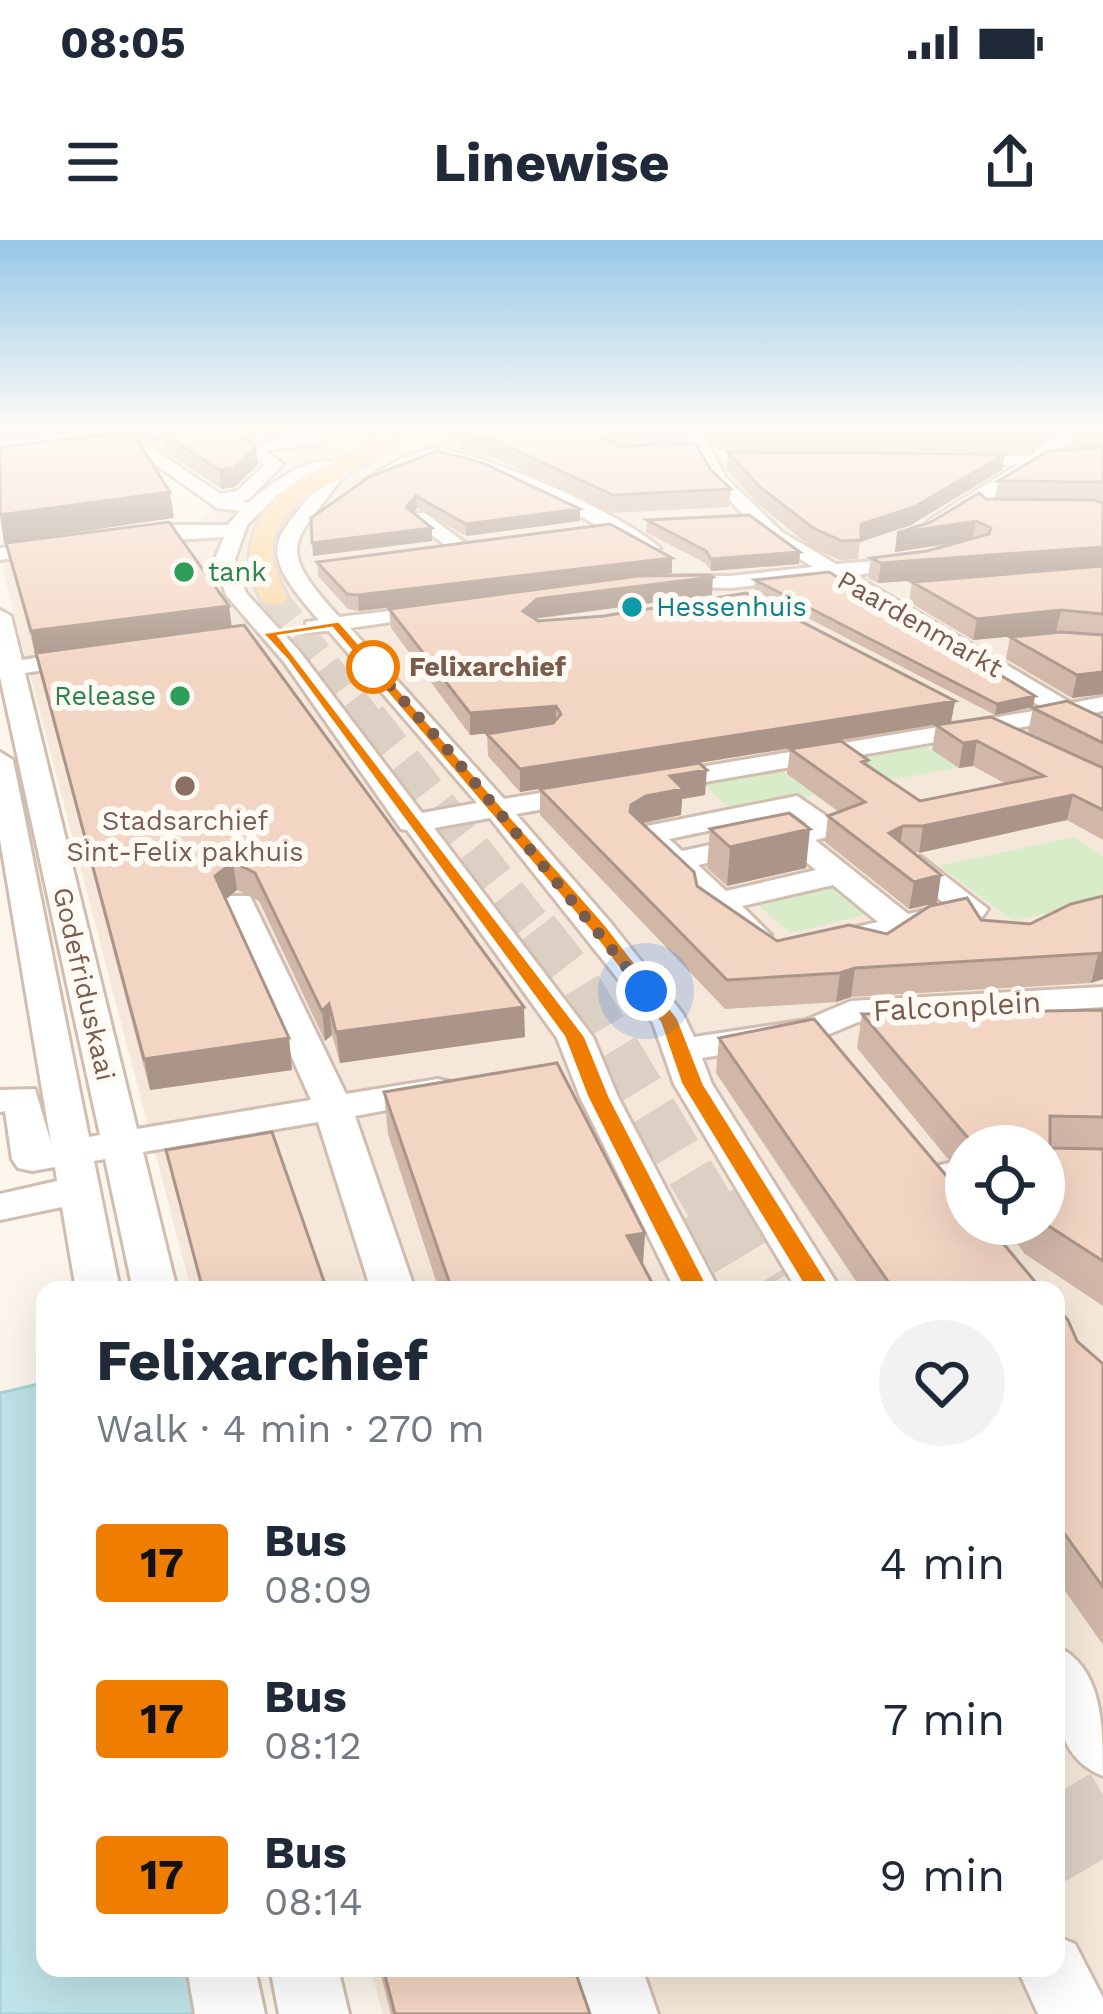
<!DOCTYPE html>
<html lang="en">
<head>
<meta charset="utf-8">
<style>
  body { margin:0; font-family:"Work Sans",sans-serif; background:#f2f2f3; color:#1f2937; height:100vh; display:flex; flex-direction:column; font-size:45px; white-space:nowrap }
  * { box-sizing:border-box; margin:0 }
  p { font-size:39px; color:#747a83 }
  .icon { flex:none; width:66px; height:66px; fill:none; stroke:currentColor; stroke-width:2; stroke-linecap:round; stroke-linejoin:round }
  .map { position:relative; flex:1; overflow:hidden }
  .panel { position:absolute; left:36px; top:1041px; width:1029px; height:696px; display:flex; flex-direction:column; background:#fff; border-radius:24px; box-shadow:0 12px 48px #0002 }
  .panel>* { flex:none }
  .badge { padding:0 24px; border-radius:9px; font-size:42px; line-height:78px }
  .buttons { position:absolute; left:945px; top:885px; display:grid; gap:24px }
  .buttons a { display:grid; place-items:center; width:120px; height:120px; border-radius:50%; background:#fff; box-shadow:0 12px 48px #0002; font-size:60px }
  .you { position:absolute; width:60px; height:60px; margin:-30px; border:9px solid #fff; border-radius:50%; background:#1a73e8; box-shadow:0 0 0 18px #1a73e833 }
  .map>.badge { position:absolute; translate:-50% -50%; box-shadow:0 0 0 6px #fff }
  .round { display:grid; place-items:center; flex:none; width:126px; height:126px; border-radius:63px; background:#f2f2f3 }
  .headline { display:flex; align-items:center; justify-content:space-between; height:204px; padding:0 60px }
  h1 { font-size:57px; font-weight:700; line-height:90px }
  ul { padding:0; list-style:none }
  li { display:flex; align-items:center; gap:36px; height:156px; padding:0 60px }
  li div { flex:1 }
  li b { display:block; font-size:45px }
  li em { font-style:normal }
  li .badge { min-width:132px; font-weight:700; text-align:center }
  .status { display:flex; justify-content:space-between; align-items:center; height:84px; padding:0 60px; background:#fff; direction:ltr }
  .status svg { height:33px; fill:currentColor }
  header { display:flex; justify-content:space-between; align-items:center; height:156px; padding:0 60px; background:#fff; font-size:54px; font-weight:700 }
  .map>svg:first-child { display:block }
</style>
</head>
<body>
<div class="status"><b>08:05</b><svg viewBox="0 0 49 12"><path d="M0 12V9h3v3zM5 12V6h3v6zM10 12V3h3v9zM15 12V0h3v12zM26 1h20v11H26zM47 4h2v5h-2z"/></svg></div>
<header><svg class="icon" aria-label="menu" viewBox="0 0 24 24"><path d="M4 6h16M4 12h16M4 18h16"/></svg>Linewise<svg class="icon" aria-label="share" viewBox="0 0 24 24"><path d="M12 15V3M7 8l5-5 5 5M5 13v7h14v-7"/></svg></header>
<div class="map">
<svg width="1103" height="1774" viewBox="0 0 1103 1774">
  <rect width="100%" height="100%" fill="#fdf6ec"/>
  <path fill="#f5e8da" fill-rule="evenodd" d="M308,186H1103V1774H383L370,1728H1056V1050H191L0,320L178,295L238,250L265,223L227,201L303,191ZM966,906H1044V984H966Z"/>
  <path fill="#d8ecc9" d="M925,506L959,528L877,542L845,520Z
    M782,531L814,555L734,573L704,544Z
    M1074,597L1103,616V661L1013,681L939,626Z
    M838,641L877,672L790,693L752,660Z"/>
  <path fill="#bfe3e8" stroke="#a5d3da" stroke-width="3" d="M38,1144L45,1147V1728H194L202,1774H0V1153Z"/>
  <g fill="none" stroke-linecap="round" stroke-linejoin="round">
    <path stroke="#dcd0c4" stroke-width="28" stroke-dasharray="28 15" stroke-linecap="butt" d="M274,358L370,481"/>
    <path stroke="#dcd0c4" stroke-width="38" stroke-dasharray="38 18" stroke-linecap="butt" d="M368,478L538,693"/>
    <path stroke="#dcd0c4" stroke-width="48" stroke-dasharray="48 24" stroke-linecap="butt" d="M535,690L571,736L711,967"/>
    <path stroke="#dcd0c4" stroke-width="62" stroke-dasharray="62 32" stroke-linecap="butt" d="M709,964L761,1050"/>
    <path stroke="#dcd0c4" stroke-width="80" stroke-dasharray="80 40" stroke-linecap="butt" d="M1056,1554L1103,1634"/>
    <defs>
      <path id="minor" d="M128,186H173L0,212V202Z
        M683,186H698L726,238L782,292L836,324L930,317L933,321L923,327L854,335L1071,463L1103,457V471L1090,474L1103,482V501L1063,480L653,551L643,549L639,543L643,537L653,535L1045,469L829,337L731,348L652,346V338L659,336H731L813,327C747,287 718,255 683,186Z
        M1074,186H1091L997,255L943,285L928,281L1017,225L952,224L946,222V216H1030Z
        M319,194L327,199L324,202L266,211L283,224L249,259L241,261L248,263C265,248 313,211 334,224L277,255L247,285L235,319L246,353L300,412L422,573L477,563L329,391L306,392V382L319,380C247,298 279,302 332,228H344L346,232C296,304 270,301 339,377L448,364V374L440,375L350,388L504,559L589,545L599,547L603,553L599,559L516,574L610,682L683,774L694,797L806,780L851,761L1103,747V767L858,782L815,800L702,818L712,844L841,1050H797L674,844L653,783L490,578L434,588L593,797L618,857L719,1050H675L580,857L557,798L407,590L401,589L284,422L226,355L215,319L224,297L125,303L116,297L169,285H228L240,271L217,268L138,212V206L162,200L164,203L155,210L220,254L237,251L265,225L245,211V205Z
        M430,209C481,209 622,274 660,308L643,312C597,287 477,209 428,219C410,223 393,236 377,245L363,241L402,218Z
        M413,273H425L469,306L452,310L413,281Z
        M61,300L71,306L68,310L0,320V308Z
        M0,370L11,376L22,420L90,409L101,416L90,423L25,433L137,889L311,860L223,663L228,656H250L346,854L438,839L451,842L457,850L451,858L355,876L415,1050H371L318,882L143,912L177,1050H133L105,919L94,921L120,1050H76L62,967L0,980V954L57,941L55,927L32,931L18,928L12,919L5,871L0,872V850L35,849L51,903L0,599V512L13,520L89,897L100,895L0,437Z
        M797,556L844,588L840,594L815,600L908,674L947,665L899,629L895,623L899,617H921L988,669L983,676L829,713L817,710L813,703L817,696L878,682L833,645L742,666L771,695L755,705C732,699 722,676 699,671L694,664L698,659L632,595L647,586ZM792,573L807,584L682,611L669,599ZM786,606L816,630L726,651L698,625Z
        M954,922L966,925V945L935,951L921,947L915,938L921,929Z
        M1056,1406C1103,1427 1103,1486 1103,1536C1049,1515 1056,1456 1056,1406Z
        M1056,1696L1075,1704L1103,1758V1774H1038L1017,1728H1056Z
        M187,1728H255L265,1774H195Z
        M270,1728H338L349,1774H279Z
        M574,1728H642L658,1774H588Z"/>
      <path id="major" d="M234,186H294L284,192L0,228V216Z
        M373,186H393L396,196C354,255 230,252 288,358L284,364H264C231,311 259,260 311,233C334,221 358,216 376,196Z"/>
    </defs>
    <use href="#minor" stroke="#d1beb0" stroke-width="6"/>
    <use href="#major" stroke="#dad1cd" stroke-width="6"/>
    <use href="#minor" fill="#fff" fill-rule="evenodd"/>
    <use href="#major" fill="#fbd9a5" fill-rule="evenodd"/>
    <path stroke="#b9a8c9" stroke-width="3" d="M107,205L251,186"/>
  </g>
  <path fill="#d1b7a8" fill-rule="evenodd" d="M452,186H687L686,203L615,205L710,229L731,249L729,267L613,273L498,219L459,209V204L452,201Z
    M703,186H1066L1031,212L716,210Z
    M1103,186V454L1072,458L1006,419L1010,397L1080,394L1056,392L973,400L909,362L912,342L1023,333L878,343L868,338L871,318L927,311L957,303L895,312L897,293L931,282L986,259H995L998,241L1096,209H1070L1073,192ZM1056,260H1096L1101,262Z
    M163,194L241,197L258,225L235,247L221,249L165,212Z
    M437,211L580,281L466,296L417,268L413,273L432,288V301L313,316Z
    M728,212L1002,230L911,285L860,302L858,319L840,320L811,307L758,264L726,229Z
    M647,280L800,312L799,324L711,331L705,323L646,292Z
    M6,303L231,387L525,797L340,823L332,795L325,801L259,661L237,650L225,660L289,798L292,830L150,850Z
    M317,322L672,333L645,336L712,355L535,379L955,461L951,482L520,552L488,516L487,494L496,492L470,495L391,388L389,369L567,346L359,371L348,369L318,336Z
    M755,340L1033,467L995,475L754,350Z
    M1033,468L1103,478V600L1067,580L913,613L937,663L909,669L825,602L828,576L839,572L787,534L790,509L868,520V526L920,561L1006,544L973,526L959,528L932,510L936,485L1059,508L1028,492Z
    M540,549L705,555L682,559L681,575L642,584L697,646L777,701L887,694L981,680L1030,684L1103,656V739L1091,743L851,757L836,762L725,769L540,575Z
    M710,589L806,628L727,646L707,628Z
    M1103,770V1066L1025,1014L1002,984H1044V906H966V941L857,808L862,774Z
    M719,798L1042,1050H862L716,833Z
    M384,852L645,993L643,1026L656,1050H439L388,894Z
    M166,910L327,1050H202Z
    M1056,1067L1077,1101L1103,1124V1405L1056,1338Z
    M379,1728H574L590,1774H391Z"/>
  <path fill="#aa9588" d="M0,186H92L0,199Z
    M176,186H214L177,189Z
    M1046,186H1066L1031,212L1034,195Z
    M616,188V205L604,215V199Z
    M256,207L258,225L235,247L221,249L219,230Z
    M1005,214L1002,230L911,285L860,302L861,284Z
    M170,252L174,278L4,303L0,275Z
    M416,256L417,268L406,280V267Z
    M580,269V281L466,296V284Z
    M976,281L972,300L895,312L897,293Z
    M432,288V301L313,316L312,303Z
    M1103,307V327L878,343L881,323Z
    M800,312L799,324L711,331V319Z
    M672,318V333L359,371L358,355Z
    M713,337L712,355L537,378L523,390V371L537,359Z
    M229,366L232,388L35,414L31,391Z
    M1061,370L1056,392L973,400L977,379Z
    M1103,432V454L1072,458L1077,435Z
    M1035,456L1033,467L995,475L997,464Z
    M955,461L951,482L520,552V529Z
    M556,466V487L470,495V473Z
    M977,501L973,526L959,528L963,503Z
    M707,530L705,555L682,559L681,575L645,582L630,591L631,565L670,536Z
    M1073,555L1067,580L919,613L923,586Z
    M903,586L899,613L889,593Z
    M810,589L806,628L727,646L730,607Z
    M233,622L237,650L219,665L215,636Z
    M941,635L937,663L909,669L914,642Z
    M1103,713V739L1091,743L1098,714Z
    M855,728L851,757L836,762L840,733Z
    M329,764L332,795L325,801L322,771Z
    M524,767L525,797L340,823L336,792Z
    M289,798L292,830L150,850L144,819Z
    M645,993L642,1037L627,996Z"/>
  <path fill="#f3d5c3" stroke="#aa9588" stroke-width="3" d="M224,186H240V197L256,207L233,228L219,230L163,194Z
    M455,186H687L616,188L604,199L617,206L696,204L710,229L731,249L613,255L498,202L459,192L464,190Z
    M713,186H1046L1034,195L717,193Z
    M1081,186H1103V192H1073Z
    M132,192L170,252L0,275V207Z
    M1103,208V243L1100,242L998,241L1048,211Z
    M437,211L483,223L580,269L466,284L416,256L406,267L432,288L312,303L311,278L369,237Z
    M728,212L1005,214L914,267L861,284V300L842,301L813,288L759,246Z
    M979,253L986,259L1094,260L1103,263V307L881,323L871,318L927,311L989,294L991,288L976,281L897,293L931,282Z
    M749,275L800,312L711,319L706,311L647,280Z
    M169,282L229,366L31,391L6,303Z
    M610,284L672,318L358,355L347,354L317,322Z
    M1103,326V374L1061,370L977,379L912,342Z
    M829,332L1035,456L997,464L755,340Z
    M710,335L713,337L537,359L523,371L538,381L604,376L746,353L955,461L520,529L487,494L553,483L561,474L556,466L470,473L389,369L638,336Z
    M244,385L524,767L336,792L329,764L322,771L255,633L233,622L215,636L289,798L144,819L36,413Z
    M1061,392L1103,395V432L1077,435L1010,397Z
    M1067,461L1103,478V503L1033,468Z
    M991,477L1103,528V570L1073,555L923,586H903L889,593L941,635L914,642L828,576L865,562L790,509L841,501L868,520L862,522L920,561L1044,536L977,501L963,503L936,485Z
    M699,523L707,530L670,536L683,549L646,556L631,565L630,572L694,632L697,646L777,701L849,685L887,694L930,666L967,658L981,680L1030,684L1071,664L1103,656V713L855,728L840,733L727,740L540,549Z
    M789,573L810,589L730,607L710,589Z
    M1103,770V877L1050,876V908L1103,909V1021L1044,983V906H975L862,774Z
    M814,779L966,959V984H987L1042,1050H894L719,798Z
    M557,823L645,993L627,996L656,1050H452L384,852Z
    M272,892L327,1050H203L166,910Z
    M1056,1067L1068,1080L1077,1101L1103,1124V1347L1056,1282Z
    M383,1728H574L590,1774H395Z"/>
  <linearGradient id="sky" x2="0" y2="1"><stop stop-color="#97c7e8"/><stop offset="0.43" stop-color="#fefbf6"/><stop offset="1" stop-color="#fefbf6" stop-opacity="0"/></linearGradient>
  <rect width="1103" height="435" fill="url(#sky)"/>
  <path fill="#ef7d00" stroke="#fff" stroke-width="3" d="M339,381L606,685L678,778L704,844L833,1050L829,1056H810L681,844L660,783L592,693L332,388L279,396L585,796L610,857L710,1050L697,1059L687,1056L587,857L564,797L287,420L262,393Z"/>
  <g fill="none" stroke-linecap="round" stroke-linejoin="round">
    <path stroke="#7a5c4d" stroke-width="12" stroke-dasharray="0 21.6" d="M373,427L360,412L448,510L646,751"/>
  </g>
  <g fill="#2e9e5b" stroke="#fffaf3" stroke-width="4.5">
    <circle cx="184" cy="332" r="12"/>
    <circle cx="180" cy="456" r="12"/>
  </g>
  <circle fill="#0f9aa8" stroke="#fffaf3" stroke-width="4.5" cx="632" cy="367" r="12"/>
  <circle fill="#fff" stroke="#ef7d00" stroke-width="6" cx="373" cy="427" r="24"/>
  <circle fill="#8d6e63" stroke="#fffaf3" stroke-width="4.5" cx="185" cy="546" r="12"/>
  <g text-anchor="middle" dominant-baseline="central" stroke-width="12" stroke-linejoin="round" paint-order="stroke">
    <g font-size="27" fill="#27864d" stroke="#fffaf3" text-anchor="start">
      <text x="208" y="332">tank</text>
      <text x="156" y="456" text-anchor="end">Release</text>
    </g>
    <g font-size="27" fill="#0d838f" stroke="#fffaf3" text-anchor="start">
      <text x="656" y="367">Hessenhuis</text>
    </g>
    <g font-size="27" fill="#7a5c4d" stroke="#fffaf3">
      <text transform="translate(920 384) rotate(30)">Paardenmarkt</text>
      <text transform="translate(84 744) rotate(77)">Godefriduskaai</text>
    </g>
    <g font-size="27" font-weight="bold" fill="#7a5c4d" stroke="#fffaf3" text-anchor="start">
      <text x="409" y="427">Felixarchief</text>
    </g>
    <g font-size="27" fill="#785e54" stroke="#fffaf3">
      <text x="185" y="581">Stadsarchief<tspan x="185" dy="31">Sint-Felix pakhuis</tspan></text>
    </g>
    <g font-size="30" fill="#7a5c4d" stroke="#fffaf3">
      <text transform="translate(957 766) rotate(-3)">Falconplein</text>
    </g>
  </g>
</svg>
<div class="buttons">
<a><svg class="icon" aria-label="locate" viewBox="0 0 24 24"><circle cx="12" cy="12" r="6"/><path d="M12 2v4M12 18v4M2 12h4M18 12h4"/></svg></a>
</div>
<div class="you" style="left:646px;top:751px"></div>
<section class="panel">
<div class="headline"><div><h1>Felixarchief</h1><p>Walk · 4 min · 270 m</p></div><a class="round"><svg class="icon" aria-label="heart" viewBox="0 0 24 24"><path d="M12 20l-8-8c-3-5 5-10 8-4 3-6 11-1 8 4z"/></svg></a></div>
<ul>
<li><span class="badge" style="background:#ef7d00;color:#111">17</span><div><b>Bus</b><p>08:09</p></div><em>4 min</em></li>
<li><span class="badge" style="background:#ef7d00;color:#111">17</span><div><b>Bus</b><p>08:12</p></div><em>7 min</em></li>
<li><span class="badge" style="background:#ef7d00;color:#111">17</span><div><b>Bus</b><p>08:14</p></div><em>9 min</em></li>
</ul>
</section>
</div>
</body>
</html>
